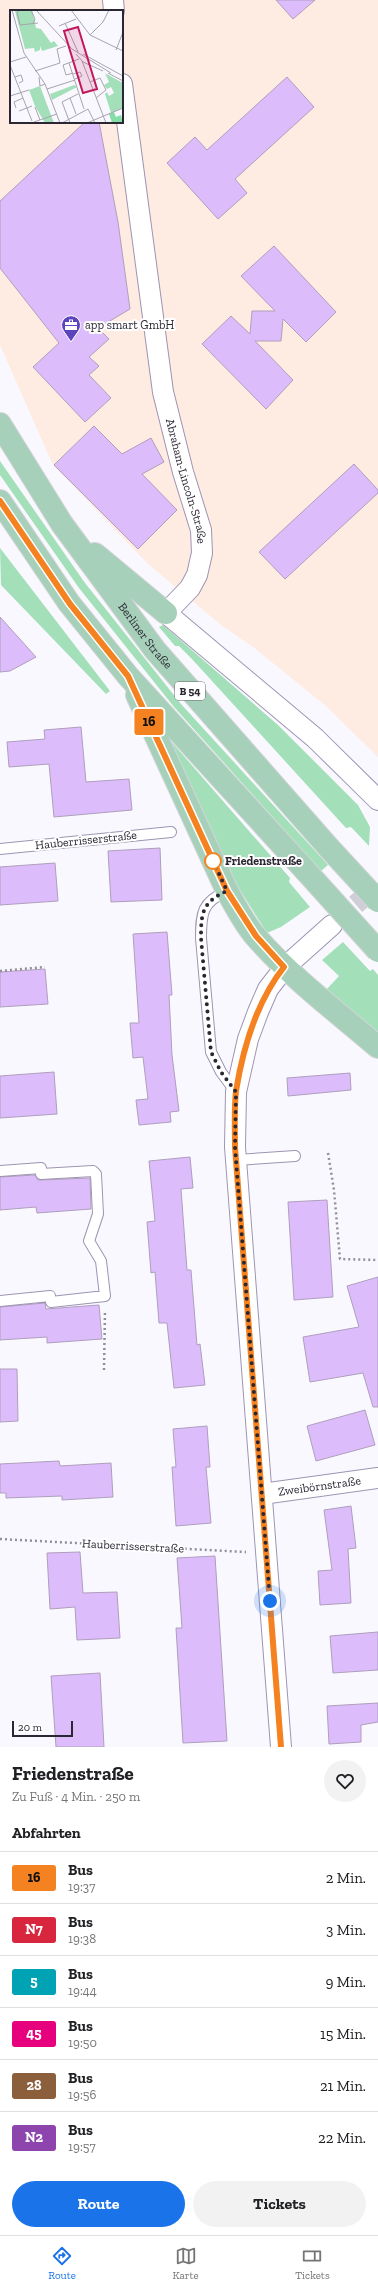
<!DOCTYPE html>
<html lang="de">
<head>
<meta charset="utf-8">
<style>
  body { margin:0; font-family:"Zilla Slab",serif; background:#f2f2f2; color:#202124; height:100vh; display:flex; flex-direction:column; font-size:15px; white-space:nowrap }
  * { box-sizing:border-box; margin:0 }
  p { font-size:13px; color:#757577 }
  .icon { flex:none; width:22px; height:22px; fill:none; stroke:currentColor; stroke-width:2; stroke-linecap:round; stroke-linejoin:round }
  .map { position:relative; height:1747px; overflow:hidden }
  .panel { display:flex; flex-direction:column; background:#fff; flex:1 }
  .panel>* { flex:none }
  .badge { padding:0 8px; border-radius:3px; font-size:14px; line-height:26px }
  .scale { position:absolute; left:12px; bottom:10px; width:61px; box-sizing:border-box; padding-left:4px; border:2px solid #2a2632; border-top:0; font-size:11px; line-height:14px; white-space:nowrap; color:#2a2632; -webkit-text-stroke:3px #fff; paint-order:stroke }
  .you { position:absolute; width:20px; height:20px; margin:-10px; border:3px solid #fff; border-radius:50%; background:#1a73e8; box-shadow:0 0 0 6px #1a73e833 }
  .map>.badge { position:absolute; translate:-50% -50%; box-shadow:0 0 0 2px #fff }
  h2 { padding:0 12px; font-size:15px; line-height:36px }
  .round { display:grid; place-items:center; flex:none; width:42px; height:42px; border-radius:21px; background:#f2f2f2 }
  .overview { display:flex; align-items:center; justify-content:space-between; height:68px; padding:0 12px }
  h1 { font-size:19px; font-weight:700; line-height:30px }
  .action { display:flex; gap:8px; margin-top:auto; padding:8px 12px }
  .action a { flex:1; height:46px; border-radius:24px; background:#1a73e8; color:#fff; font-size:16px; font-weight:700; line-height:46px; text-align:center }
  .action a+a { background:#f2f2f2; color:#202124 }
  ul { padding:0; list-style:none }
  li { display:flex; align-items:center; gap:12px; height:52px; padding:0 12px; border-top:1px solid #e0e0e0 }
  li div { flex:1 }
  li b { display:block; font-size:15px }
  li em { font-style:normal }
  li .badge { min-width:44px; font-weight:700; text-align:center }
  .tabs { display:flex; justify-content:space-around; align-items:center; height:56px; border-top:1px solid #e0e0e0; background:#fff; font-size:11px; color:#757577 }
  .tabs a { display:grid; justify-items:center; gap:2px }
  .tabs .current { color:#1a73e8 }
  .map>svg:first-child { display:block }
</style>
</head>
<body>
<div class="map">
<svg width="378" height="1747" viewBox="0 0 378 1747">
  <rect width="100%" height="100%" fill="#faf8ff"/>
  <path fill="#feebe2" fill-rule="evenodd" d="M0,0H378V757L326,706L253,647L221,625L148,564L53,465L0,345ZM11,11H122V122H11Z"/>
  <path fill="#a3e0b9" d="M0,461L85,583L181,704L328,865L321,871L174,707L79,588L0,475Z
    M0,548L110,691L106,694L1,585Z
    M163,625L278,725L358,805L370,827L369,846L351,827L346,828L191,658L179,646H175L159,627Z
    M163,732L290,878L289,882L310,907L281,927L267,933L236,884Z
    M343,942L370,971L373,969L378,975V1035L326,990L339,976L322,960Z"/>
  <path fill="#ddbcfb" stroke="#ae9fbc" d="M276,0H315L293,19Z
    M287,77L314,107L235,179L247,193L218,219L167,163L195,137L207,150Z
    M85,122H99L118,222L130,309L98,328L109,339L89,357L99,366L89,375L111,398L85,422L33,367L59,343L0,268V201Z
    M274,246L336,312L306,342L283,319L281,341H255L293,380L266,409L202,344L231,316L250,334L252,311H275L241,276Z
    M94,426L122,454L151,438L164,462L142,474L177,510L138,549L54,465Z
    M354,464L378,490V493L285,579L259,552Z
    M0,617L36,657L10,671L0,672Z
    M81,727L86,782L129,779L132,810L54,817L49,764L9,767L7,742L45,739L44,730Z
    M160,848L162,900L111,902L108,851Z
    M55,863L58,901L0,905V867Z
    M167,932L172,995H169L172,1055L179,1111L170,1112L171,1122L139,1125L136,1100L148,1099L143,1057L133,1058L130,1023H139L133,934Z
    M45,969L48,1004L0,1007V972Z
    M54,1072L57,1114L0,1118V1076Z
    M350,1073L351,1090L288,1096L287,1078Z
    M190,1157L193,1188L181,1189L187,1270H191L197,1345L200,1344L205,1385L174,1388L167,1323H159L155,1272L151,1273L147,1222L155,1221L149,1161Z
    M35,1175L38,1180H41L90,1178L91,1209L37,1213L36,1207L0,1210V1177Z
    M327,1200L333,1297L294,1300L288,1202Z
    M378,1277V1407H373L363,1373L310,1382L303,1337L359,1327L347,1286Z
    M45,1303L46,1309L99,1305L102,1339L47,1343V1337L0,1340V1307Z
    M0,1369H17L18,1421L0,1422Z
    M365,1410L375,1445L316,1461L307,1426Z
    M207,1426L210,1467H206L211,1523L176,1526L172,1467H176L173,1429Z
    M59,1461L60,1466L111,1463L113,1497L62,1500V1496L6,1498V1493H0V1464Z
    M351,1506L356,1548L348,1549L351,1603L320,1605L318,1571L332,1570L324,1510Z
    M80,1552L83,1593L117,1592L120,1638L77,1640L75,1607L50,1609L47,1553Z
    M215,1556L227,1741L183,1743L176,1628H182L177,1558Z
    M378,1632V1670L333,1673L330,1636Z
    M100,1673L104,1747H56L51,1676Z
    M378,1703V1722L361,1725V1742L329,1744L327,1706Z"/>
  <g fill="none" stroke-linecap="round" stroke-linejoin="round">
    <path stroke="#d0ced6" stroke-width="20" stroke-dasharray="20 10" stroke-linecap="butt" d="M333,924L378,885"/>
    <defs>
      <path id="lane" d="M0,849L171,832
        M227,891C202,902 201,913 201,938L211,1052L221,1072L235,1091
        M236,1160L295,1156
        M0,1171L41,1168V1174L93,1171L96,1174L98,1214L89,1241L101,1261L105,1296L51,1302L50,1296L0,1301"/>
      <g id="street">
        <path d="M113,0L114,11"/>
        <path id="s1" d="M122,84L163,392L183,472L201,530L202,553L197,575L190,588L166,613L315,738L378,800"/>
        <path id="s2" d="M262,1494L378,1478"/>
        <path d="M281,1747L235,1147L236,1092L248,1039L258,1012L268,989L285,967L332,925"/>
      </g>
      <g id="primary">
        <path id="s3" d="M0,424L62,524L155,650L329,848"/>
        <path d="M0,501L69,603L128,676L305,870"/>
        <path d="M95,554L166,613"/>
        <path d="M137,695L227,891C236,907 244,923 256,937C292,978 337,1012 378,1047"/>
      </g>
    </defs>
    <use href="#lane" stroke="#9e94b2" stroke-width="12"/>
    <use href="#street" stroke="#9e94b2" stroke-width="22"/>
    <use href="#primary" stroke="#d4d4d6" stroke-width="24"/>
    <path stroke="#918e97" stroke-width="2.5" stroke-dasharray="2 3" stroke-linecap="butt" d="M0,971L45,967
      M328,1153L334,1190L340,1259L378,1260
      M104,1370L105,1311
      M0,1539L246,1552"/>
    <use href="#lane" stroke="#fff" stroke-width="10"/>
    <use href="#street" stroke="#fff" stroke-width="20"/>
    <use href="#primary" stroke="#a6d0b9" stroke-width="22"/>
    <defs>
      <path id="primary-bridge" d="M329,848L378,901
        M305,870L378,951"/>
    </defs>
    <use href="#primary-bridge" stroke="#d4d4d6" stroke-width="24" stroke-linecap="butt"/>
    <use href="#primary-bridge" stroke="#a6d0b9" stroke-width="22"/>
  </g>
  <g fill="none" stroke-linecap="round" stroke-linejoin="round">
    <defs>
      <path id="line" d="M0,501L70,604L128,676L227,891L256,936L284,967C257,1001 243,1048 236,1091C234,1109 235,1129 235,1147L281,1747"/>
    </defs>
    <use href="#line" stroke="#fff" stroke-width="9"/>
    <use href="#line" stroke="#f58220" stroke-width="6"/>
    <path stroke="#2a2632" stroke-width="4" stroke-dasharray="0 7.2" d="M213,861L227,891C202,902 201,913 201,938L211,1052L221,1072L236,1092L235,1147L270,1601"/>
  </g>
  <defs>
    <symbol id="office-pin" viewBox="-11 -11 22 30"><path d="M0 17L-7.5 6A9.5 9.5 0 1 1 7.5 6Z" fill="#5c44bd" stroke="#fff"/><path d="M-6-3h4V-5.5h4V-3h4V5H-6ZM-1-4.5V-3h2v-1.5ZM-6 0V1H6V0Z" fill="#fff"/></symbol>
  </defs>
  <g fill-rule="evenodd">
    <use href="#office-pin" x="60" y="314" width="22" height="30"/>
  </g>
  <circle fill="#fff" stroke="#f58220" stroke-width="2" cx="213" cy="861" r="8"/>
  <g text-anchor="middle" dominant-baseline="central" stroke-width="4" stroke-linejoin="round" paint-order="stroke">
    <rect fill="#fff" stroke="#6a6770" stroke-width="1" x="175" y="682" width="30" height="18" rx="3"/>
    <g font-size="11" font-weight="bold" fill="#2a2632">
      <text x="190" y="691">B 54</text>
    </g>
    <g font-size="12" fill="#2a2632" stroke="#fff" text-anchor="start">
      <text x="85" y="325">app smart GmbH</text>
    </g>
    <g font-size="12" fill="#2a2632" stroke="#fff">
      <text stroke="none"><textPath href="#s1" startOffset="403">Abraham-Lincoln-Straße</textPath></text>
      <text stroke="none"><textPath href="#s3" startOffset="257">Berliner Straße</textPath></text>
      <text transform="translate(86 840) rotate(-6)">Hauberrisserstraße</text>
      <text stroke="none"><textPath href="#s2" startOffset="58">Zweibörnstraße</textPath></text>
      <text transform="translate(133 1546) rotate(3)">Hauberrisserstraße</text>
    </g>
    <g font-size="12" font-weight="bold" fill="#2a2632" stroke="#fff" text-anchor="start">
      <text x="225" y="861">Friedenstraße</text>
    </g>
  </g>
  <g transform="translate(10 10)">
    <rect width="113" height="113" fill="#faf8ff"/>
    <path d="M22,0L26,18L31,19L41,33L44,31L48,36L32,41L30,36V40L25,42L24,38L15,39L5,1ZM91,61L113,73V98L101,103L95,84L97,82L99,86L104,83L101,77L97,79L94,75L99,72L95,63ZM64,75L67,77L42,90L40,84ZM30,76L36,92L44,113H35L25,96L19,80Z" fill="#a3e0b9"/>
    <path d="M104,102L106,107L111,105L113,113H102L99,104Z" fill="#85dea7"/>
    <path fill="none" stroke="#a7a4ad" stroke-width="1" d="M2,0L14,43L35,74L50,113M10,0L7,2L10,15L28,13M21,0L25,9L23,14M26,0L62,39L101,63M61,0L80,25L113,41M55,13L68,42M49,16L66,9M80,25L93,12L99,0M106,40L113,22M66,44L73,52L93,61M73,44L113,66M72,51L96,113M0,52L16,47M59,53L74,99M0,55L22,111M25,61L50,53L47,39L56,36M63,63L56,65L53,55L69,49M98,63L113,71M63,64L70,62L72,66L65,69M5,67L11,65L13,71L9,73M29,67L30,76L35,74M80,72L90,68L96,80L86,88M37,79L65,70M0,86L19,80M60,88L66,104M25,97L30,110M6,98L4,92L13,88M9,101L22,96M24,112L47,104M52,113L78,99L85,113M60,113L52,92L68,84M77,113L113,98"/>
    <path fill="#c2185b" fill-opacity="0.15" stroke="#c2185b" stroke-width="2" d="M68,17L87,79L73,83L54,21Z"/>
    <rect width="113" height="113" fill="none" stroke="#2a2632" stroke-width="2"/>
  </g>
</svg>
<div class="scale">20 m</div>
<div class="you" style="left:270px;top:1601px"></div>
<b class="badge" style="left:149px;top:722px;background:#f58220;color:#111">16</b>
</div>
<section class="panel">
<div class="overview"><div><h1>Friedenstraße</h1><p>Zu Fuß · 4 Min. · 250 m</p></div><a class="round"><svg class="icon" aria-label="heart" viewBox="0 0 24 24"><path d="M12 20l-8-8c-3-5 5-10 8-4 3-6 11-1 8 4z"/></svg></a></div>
<h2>Abfahrten</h2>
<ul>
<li><span class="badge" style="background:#f58220;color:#111">16</span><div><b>Bus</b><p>19:37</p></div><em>2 Min.</em></li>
<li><span class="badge" style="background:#d7263d;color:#fff">N7</span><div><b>Bus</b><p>19:38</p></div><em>3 Min.</em></li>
<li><span class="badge" style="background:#00a3b4;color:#fff">5</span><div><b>Bus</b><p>19:44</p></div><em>9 Min.</em></li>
<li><span class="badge" style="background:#e6007e;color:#fff">45</span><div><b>Bus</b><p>19:50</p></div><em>15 Min.</em></li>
<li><span class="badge" style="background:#8b5e3c;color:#fff">28</span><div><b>Bus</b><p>19:56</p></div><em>21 Min.</em></li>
<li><span class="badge" style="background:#8e44ad;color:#fff">N2</span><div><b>Bus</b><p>19:57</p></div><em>22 Min.</em></li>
</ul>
<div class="action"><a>Route</a><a>Tickets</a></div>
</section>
<nav class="tabs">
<a class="current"><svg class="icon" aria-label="directions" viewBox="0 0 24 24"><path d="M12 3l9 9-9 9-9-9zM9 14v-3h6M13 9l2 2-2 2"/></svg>Route</a>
<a><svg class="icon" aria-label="map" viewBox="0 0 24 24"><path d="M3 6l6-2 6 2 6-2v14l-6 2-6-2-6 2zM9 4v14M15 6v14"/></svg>Karte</a>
<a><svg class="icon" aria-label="tickets" viewBox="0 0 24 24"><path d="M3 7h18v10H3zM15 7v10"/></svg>Tickets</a>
</nav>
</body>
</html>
